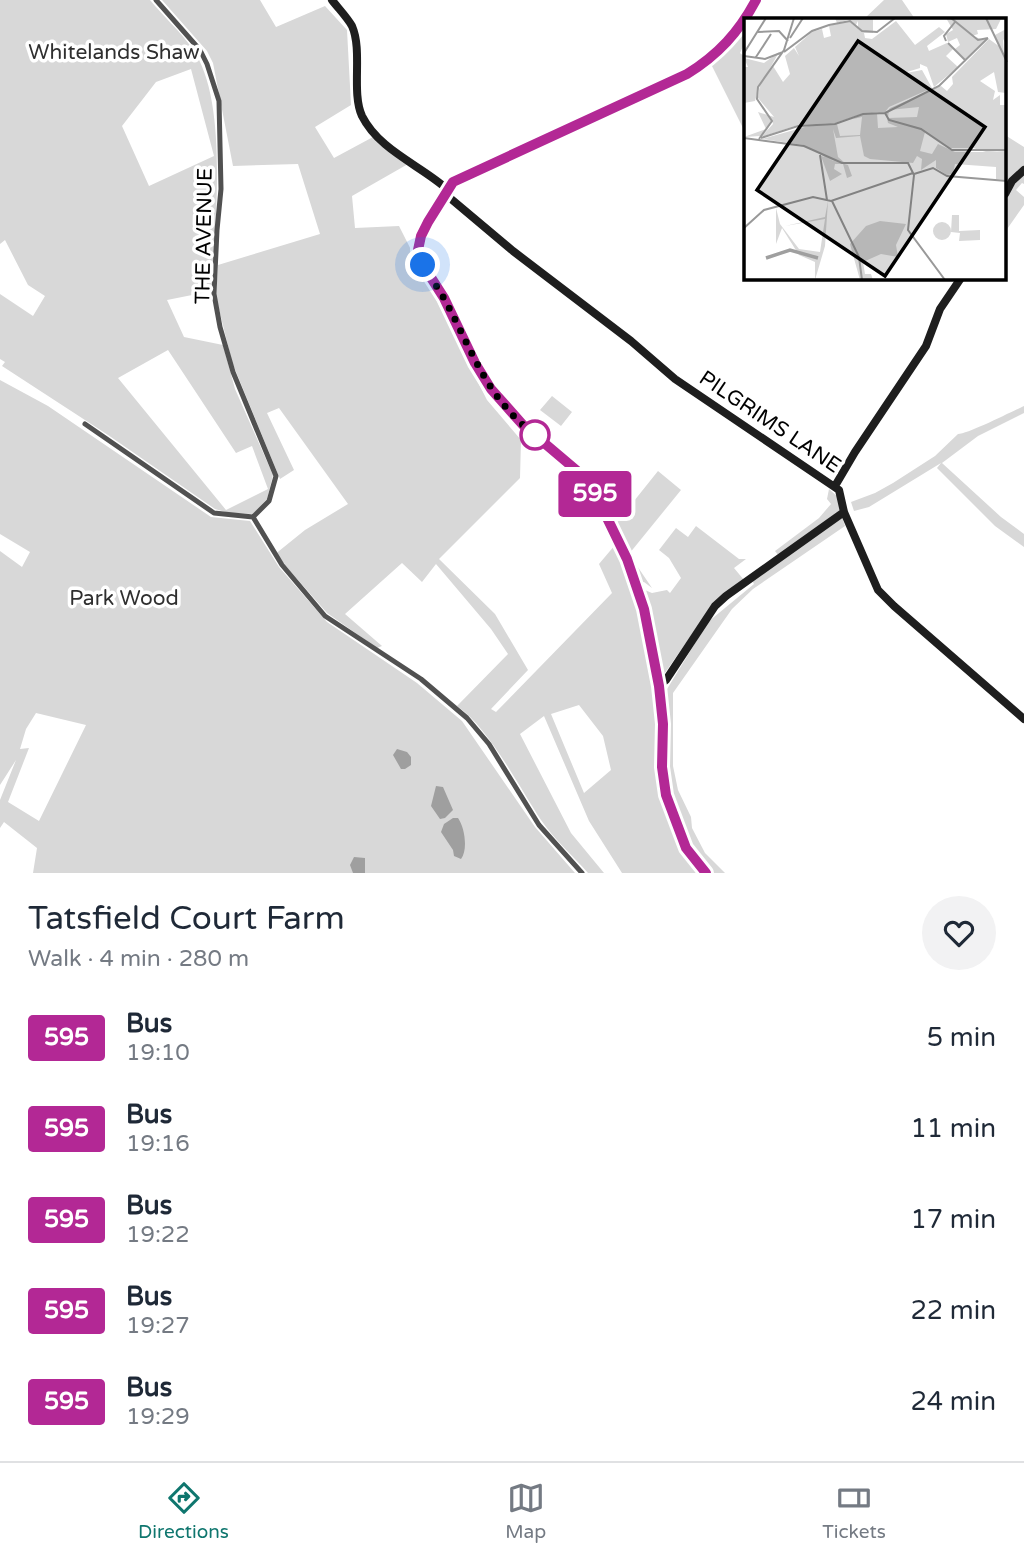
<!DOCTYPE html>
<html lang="en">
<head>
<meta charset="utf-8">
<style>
  body { margin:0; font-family:"Varela Round",sans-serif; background:#f2f2f3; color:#1f2937; height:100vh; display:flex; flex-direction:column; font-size:26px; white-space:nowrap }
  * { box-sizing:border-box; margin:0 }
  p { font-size:23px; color:#747a83 }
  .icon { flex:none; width:38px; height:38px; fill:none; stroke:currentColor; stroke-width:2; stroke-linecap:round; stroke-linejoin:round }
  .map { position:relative; height:873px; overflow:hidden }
  .drawer { display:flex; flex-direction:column; background:#fff; flex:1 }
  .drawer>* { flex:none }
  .badge { padding:0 14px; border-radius:5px; font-size:24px; line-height:46px }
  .you { position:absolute; width:35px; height:35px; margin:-18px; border:5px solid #fff; border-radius:50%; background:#1a73e8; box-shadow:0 0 0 10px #1a73e833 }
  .map>.badge { position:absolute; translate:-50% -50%; box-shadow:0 0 0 4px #fff }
  .round { display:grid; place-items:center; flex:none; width:74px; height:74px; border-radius:37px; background:#f2f2f3 }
  .headline { display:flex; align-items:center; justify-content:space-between; height:119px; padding:0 28px }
  h1 { font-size:33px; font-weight:600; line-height:52px }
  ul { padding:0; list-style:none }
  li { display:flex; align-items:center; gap:21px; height:91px; padding:0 28px }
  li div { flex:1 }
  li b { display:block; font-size:26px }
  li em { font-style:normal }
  li .badge { min-width:77px; font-weight:700; text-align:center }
  .tab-bar { display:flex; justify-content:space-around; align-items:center; height:98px; border-top:2px solid #e0e1e3; background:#fff; font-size:19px; color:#747a83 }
  .tab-bar a { display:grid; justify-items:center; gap:4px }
  .tab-bar .selected { color:#0f766e }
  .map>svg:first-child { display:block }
</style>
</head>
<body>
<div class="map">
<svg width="1024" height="873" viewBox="0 0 1024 873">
  <rect width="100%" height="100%" fill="#fff"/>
  <path fill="#d8d8d8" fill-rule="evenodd" d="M0,0H150C163,16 180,31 192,48C230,101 214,227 212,291L167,300L184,337L223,345L235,389L273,475L267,499L253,514L229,513L215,509L108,435L2,366L5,362L0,359V294L33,316L45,296L28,285L5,240L0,244ZM191,69L214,156L149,186L122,126L156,82ZM168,350L236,453L252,446L268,489L226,510L118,378Z
    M162,0H260L276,27L325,6L347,30L351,105L315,127L334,158L373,137L408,164L352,196L355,228L399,226L487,400L521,440L520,478L439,559L495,614L528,670L491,709L496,712L612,593L599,564L615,545L626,572L646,634L657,691L662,794L683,849L698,873H622L589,821L544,716L520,734L571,833L604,873H588C573,856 554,839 541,820C519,787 489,728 457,706L508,654L491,629L436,564L422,582L402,563L345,614L382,646L377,648L327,613L284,564L277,553L279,551L305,530L348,504L279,408L267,413L294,470L280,479L232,362L216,297L218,265L320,234L298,164L233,166L213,63L207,51ZM579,705L603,736L611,770L584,793L551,714Z
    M884,0H902L915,19H864Z
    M746,25V40L740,53L746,58V134L711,64Z
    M1005,135L1024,147V166L1010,180L1005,189Z
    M1024,173V184L1022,183L1016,190L1024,197V205L1005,232C1005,202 1004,196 1024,173Z
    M0,380L48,406L211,517L250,521L279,567L327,622L417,683L462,721L535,827L575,873H33L37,848L4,822L0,828V800L16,760L0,785V551L22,567L30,552L0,534ZM36,713L86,725L39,821L8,802L29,748L20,749L26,729Z
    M552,396L572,412L561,426L540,410Z
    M1024,406V413L978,436L942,463L1001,517L1024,534V547L995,526L937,468L941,463L869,507L854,511L851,502L875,493L893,483L935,456L958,434C968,434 1011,412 1024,406Z
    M658,471L681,490L629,554L652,588L644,582L639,583L614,526Z
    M829,489L839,498L841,510L778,555L775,551L819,518L831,504L827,499Z
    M842,517L845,526L753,589L732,609L673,693V766L678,790L691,817L692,828L705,853L725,873H710L691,849L670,795L667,765L668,734L664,694L708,622L754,584L752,580Z
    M696,526L739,559H746L734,568L744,580L710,608L660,680L640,588L652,593L667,590L670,593L681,578L669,558L659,550L676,528L688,537Z"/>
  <path fill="#9f9f9f" d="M397,749L407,752L411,757V765L405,769H401L393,755Z
    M436,786L443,787L453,810L445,818L440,819L431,806Z
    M453,818H458C465,828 468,850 461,859L454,856L453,850L441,832L444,824Z
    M354,857L365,858V873H353L350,865Z"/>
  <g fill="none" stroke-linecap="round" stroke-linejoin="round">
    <path stroke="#515151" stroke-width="5" d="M156,0L200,50L207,64L219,101L221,189L217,230L214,294L220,327L233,372L276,476L269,501L253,517
      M85,424L214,513L253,517
      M253,517L282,565L325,616L421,679L467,718L489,744L539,825L582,873"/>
    <path stroke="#1e1e1e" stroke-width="8" d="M332,0C338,8 347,17 352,26C363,51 351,92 362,116C379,150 420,165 447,189
      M444,193L513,251L631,341L675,379L839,490L844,512L878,590L894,606L1024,719
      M1005,194L1012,181L1024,170
      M835,486L855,452L926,346L940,309L961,278
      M659,686L666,680L715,606L726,596L844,512
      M706,873L686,848L666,795L662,767L663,724L659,686L644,609L627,559L593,489L582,475L523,425L491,389L475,363L444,298L423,265L418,250L420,236L428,222L453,182L687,74C718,55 739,32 756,0"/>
  </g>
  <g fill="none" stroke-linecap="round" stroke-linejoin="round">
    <defs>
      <path id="line" d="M706,873L686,848L666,795L662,767L663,724L659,686L644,609L627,559L593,489L582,475L523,425L491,389L475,363L444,298L423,265L418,250L421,236L428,222L453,182L687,74C718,55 739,32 756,0"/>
    </defs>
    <use href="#line" stroke="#fff" stroke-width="16"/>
    <use href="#line" stroke="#b32895" stroke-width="10"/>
    <path stroke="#000" stroke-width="7" stroke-dasharray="0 12.6" d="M423,265C430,277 439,289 446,302C474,354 486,397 535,435"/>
  </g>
  <circle fill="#fff" stroke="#b32895" stroke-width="3.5" cx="535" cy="435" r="14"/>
  <g text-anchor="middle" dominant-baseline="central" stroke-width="7" stroke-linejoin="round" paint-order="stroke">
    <g font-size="21" fill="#2f2f2f" stroke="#fff">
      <text x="114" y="52">Whitelands Shaw</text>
      <text x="124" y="598">Park Wood</text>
    </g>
    <g font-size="21" fill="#000" stroke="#fff">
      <text transform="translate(204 236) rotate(-89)">THE AVENUE</text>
      <text transform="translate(770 422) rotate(34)">PILGRIMS LANE</text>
    </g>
  </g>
  <g transform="translate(744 18)">
    <rect width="262" height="262" fill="#fff"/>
    <path d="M91,0H129V15H120L121,20L128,21L152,3L171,27L195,9L201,14L183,28L185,33L203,25L209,31L202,38L214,49L190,69L183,49L176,46V50L157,56L178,52L188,70L145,89L141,94H128L133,95L134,110L154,109L144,105L142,95L146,90L197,68L203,73L209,66L208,59L245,21L256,29L251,17L262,11V26L259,21L262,75L254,74L250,54L236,63L251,73L249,82L256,77V87H262V132L244,134L262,133V162L252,161V149L211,146L209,156L203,157L192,150V142L177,152L178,141L173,138L169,145L126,141L120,138L116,118L92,120L89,111L94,139L101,145L84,141L104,147L108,158L103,160L99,146H91L90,151L98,156L86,163L77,138L81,139L60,127L18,121L68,107L93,106L96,118L116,117L118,99L109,101L120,95L91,105L54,107L17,119L29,106L28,103L23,112L16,118L0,119L22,111L14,94L30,99L14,80L16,65L11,83L0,85V49H4L0,40L20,45L35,34L19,63L29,48L39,64L46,56L41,38L50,30L55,38L51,29L68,14L78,11L80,20L87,18L85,8L105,3L114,10V3L112,7L104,2L93,5ZM175,89L173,99L144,100L145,92ZM181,114L205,130H229L242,134H211L194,126L188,136L176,133ZM202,0L229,1H257L252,11L233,12L234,16L228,18L241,22L222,42L211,31L216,27L213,20L204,24L202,16L209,12ZM84,183L81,228L71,262V244L55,237L38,210L32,226V190L36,206L55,231L76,234L81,201L41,208L81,199ZM208,197H215V213L236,212V222L215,223L216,215L207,214ZM136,203L162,206L152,227L154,239L137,236L119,244L121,256H127L129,262H116L106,226L122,208ZM189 213a9 9 0 1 1 18 0a9 9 0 1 1-18 0Z" fill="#d8d8d8" fill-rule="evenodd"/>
    <path fill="none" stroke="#9f9f9f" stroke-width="3.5" d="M22,240L46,232L74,240"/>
    <path fill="none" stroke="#999" stroke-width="2" d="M207,0L234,22L244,20M242,0L263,44M14,14L35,13L44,23M46,20L59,0M202,23L200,18L211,4M204,25L222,43M40,34L68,13L85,7L106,3L118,13L133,14L151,0M0,35L22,0M0,38L21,41L39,34M12,39L27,16M141,95L145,102L177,111L208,132H263M141,95L195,68L244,20M0,120L60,128L98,145H164L170,157L164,212L201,262M17,120L54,108L91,106L119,96L141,95M15,121L28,103L13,81L14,69L40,32L50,0M76,137L83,182M170,156L189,150L203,158L263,163M88,183L115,239L118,262M0,210L20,192L69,179L87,183L169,155"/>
    <path fill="#000" fill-opacity="0.15" stroke="#000" stroke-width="3.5" d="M114,23L241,109L141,258L13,172Z"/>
    <rect width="262" height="262" fill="none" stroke="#000" stroke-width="3.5"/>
  </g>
</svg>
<div class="you" style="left:423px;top:265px"></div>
<b class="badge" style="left:595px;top:494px;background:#b32895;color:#fff">595</b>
</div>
<section class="drawer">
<div class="headline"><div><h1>Tatsfield Court Farm</h1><p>Walk · 4 min · 280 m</p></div><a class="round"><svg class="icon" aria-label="heart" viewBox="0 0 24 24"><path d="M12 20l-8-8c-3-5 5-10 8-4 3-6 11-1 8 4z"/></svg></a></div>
<ul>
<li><span class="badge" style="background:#b32895;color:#fff">595</span><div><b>Bus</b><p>19:10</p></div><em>5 min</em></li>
<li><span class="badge" style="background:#b32895;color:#fff">595</span><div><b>Bus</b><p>19:16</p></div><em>11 min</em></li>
<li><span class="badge" style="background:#b32895;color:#fff">595</span><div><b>Bus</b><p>19:22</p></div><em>17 min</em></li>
<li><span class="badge" style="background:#b32895;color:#fff">595</span><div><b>Bus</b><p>19:27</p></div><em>22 min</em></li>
<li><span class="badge" style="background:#b32895;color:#fff">595</span><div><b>Bus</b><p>19:29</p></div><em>24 min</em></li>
</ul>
</section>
<nav class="tab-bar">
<a class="selected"><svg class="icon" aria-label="directions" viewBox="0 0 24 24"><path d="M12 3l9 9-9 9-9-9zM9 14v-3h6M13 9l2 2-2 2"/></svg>Directions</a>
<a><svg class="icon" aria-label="map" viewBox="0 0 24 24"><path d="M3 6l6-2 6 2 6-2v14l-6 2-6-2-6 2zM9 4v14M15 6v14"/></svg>Map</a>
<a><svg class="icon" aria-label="tickets" viewBox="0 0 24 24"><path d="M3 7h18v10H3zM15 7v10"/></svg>Tickets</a>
</nav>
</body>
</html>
